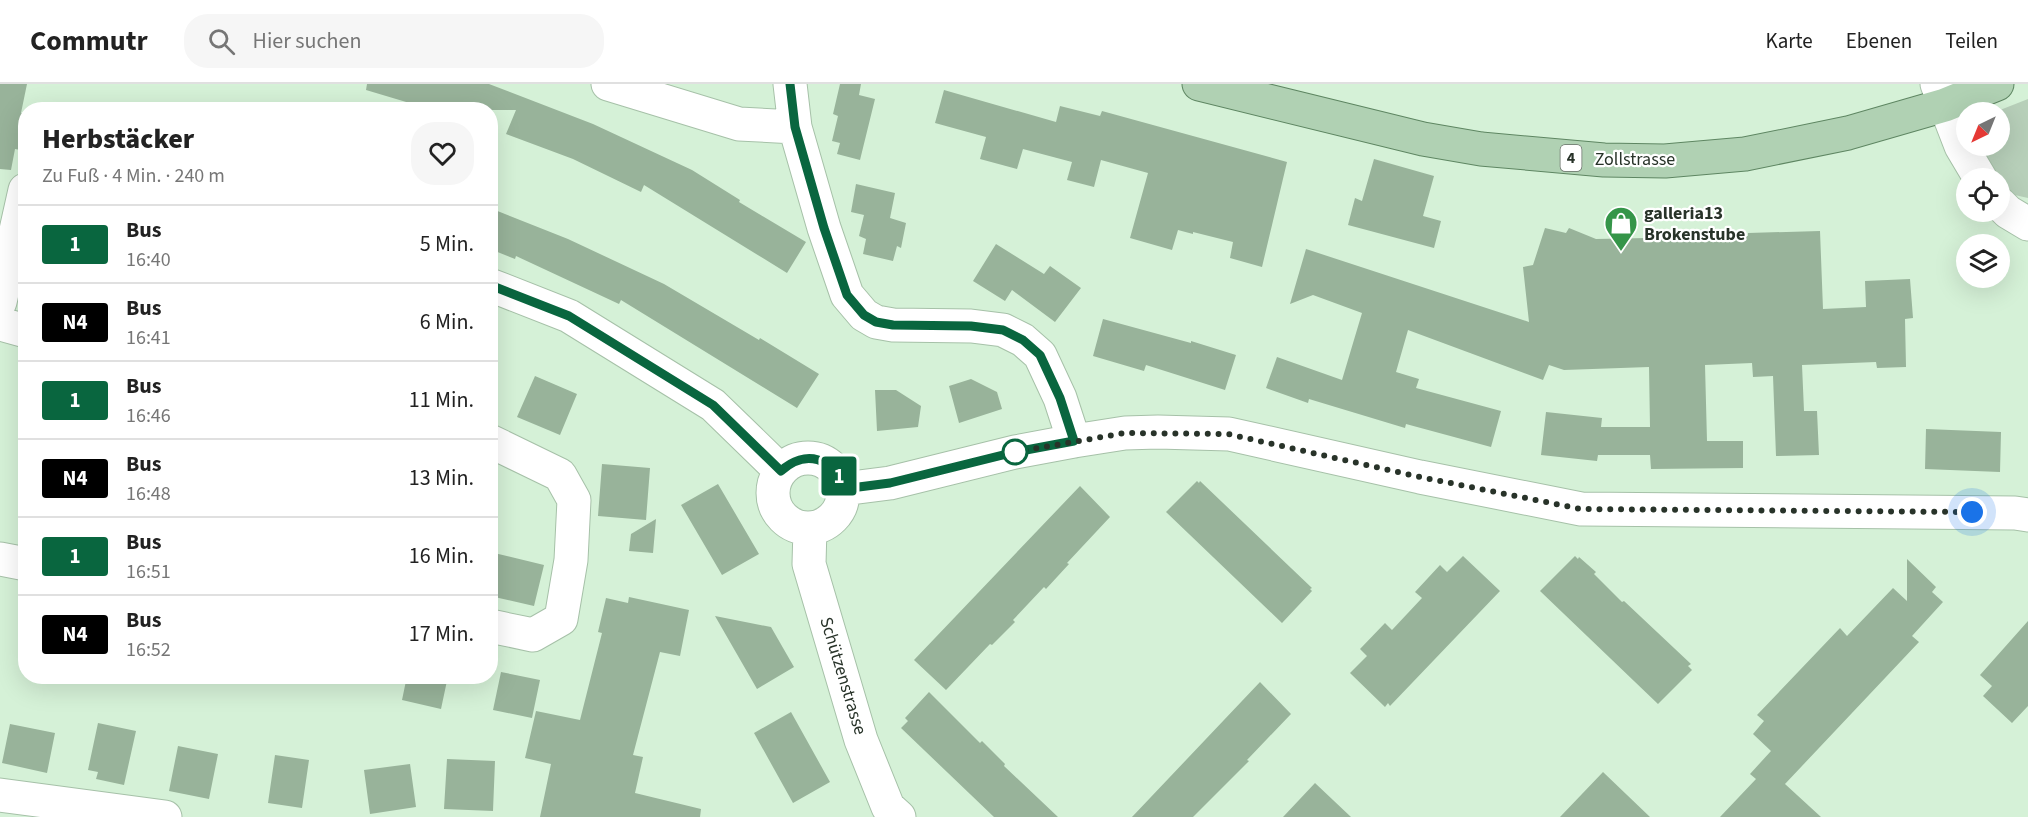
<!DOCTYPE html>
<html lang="de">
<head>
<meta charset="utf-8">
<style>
  body { margin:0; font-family:"Source Sans 3",sans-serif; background:#f6f6f6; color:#222; height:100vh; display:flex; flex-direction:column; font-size:22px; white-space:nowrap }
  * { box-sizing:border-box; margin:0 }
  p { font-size:20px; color:#767676 }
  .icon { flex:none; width:33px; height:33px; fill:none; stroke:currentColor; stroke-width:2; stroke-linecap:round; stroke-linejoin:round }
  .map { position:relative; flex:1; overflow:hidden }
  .details { position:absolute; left:18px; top:18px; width:480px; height:582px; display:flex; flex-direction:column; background:#fff; border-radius:24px; box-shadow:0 6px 24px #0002 }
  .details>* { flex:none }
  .badge { padding:0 12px; border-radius:4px; font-size:21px; line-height:39px }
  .needle { width:39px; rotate:223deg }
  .fabs { position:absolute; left:1956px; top:18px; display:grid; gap:12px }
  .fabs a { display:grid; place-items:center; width:54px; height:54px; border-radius:50%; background:#fff; box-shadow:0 6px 24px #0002; font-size:30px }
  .you { position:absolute; width:30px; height:30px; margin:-15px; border:4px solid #fff; border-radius:50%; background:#1a73e8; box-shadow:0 0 0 9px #1a73e833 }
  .map>.badge { position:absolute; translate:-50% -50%; box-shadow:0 0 0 3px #fff }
  .round { display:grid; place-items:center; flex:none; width:63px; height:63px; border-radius:24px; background:#f6f6f6 }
  .headline { display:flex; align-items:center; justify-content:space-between; height:102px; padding:0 24px }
  h1 { font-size:28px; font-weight:800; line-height:45px }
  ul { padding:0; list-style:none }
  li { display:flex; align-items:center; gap:18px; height:78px; padding:0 24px; border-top:2px solid #e0e0e0 }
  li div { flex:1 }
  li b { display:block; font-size:22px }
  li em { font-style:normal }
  li .badge { min-width:66px; font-weight:700; text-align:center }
  header { display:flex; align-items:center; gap:36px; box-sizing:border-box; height:84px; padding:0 30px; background:#fff; border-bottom:2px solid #e0e0e0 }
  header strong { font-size:28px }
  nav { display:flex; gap:33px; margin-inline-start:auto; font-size:21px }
  .search { width:420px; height:54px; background:#f6f6f6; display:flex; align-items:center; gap:15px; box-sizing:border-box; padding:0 21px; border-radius:24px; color:#767676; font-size:22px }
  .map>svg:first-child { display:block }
</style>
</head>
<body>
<header>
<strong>Commutr</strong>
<div class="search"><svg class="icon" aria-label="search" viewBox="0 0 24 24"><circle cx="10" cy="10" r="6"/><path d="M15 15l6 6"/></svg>Hier suchen</div>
<nav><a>Karte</a><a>Ebenen</a><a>Teilen</a></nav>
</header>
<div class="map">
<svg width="2028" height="733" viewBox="0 0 2028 733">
  <rect width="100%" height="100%" fill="#d5f1d7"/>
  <path fill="#b7cfb9" d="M2028,15V114L2006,109L1982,66L1983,62H2000V28H1995Z"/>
  <path fill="#98b39a" d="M0,0H27L21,29H26V67L15,65L11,86L0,85Z
    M367,0H489L593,40L692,86L740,116L739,118L806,158L787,189L644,101L641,108L573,75L506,50L516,26H433L366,6Z
    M840,0H861L859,11L875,15L860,76L837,70L840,59L832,57L838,32L833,30Z
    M944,6L1056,38L1060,22L1100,32L1102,27L1287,78L1262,183L1230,174L1233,158L1193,148V150L1178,146L1172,166L1130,154L1148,89L1101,76L1094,103L1067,96L1072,78L1023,65L1017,85L980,75L986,53L935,39Z
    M1374,75L1434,92L1423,132L1441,137L1434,164L1348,141L1355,114L1362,117Z
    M856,100L895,109L890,134L906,139L901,164L897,162L893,177L863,170L866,155L859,152L864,131L851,128Z
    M490,124L568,155L664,200L759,256L760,254L819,290L797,324L621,216L619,220L516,172L515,175L490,165Z
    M1545,144L1566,149L1569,144L1596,155L1748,152V149L1820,147L1823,225L1866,223L1865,197L1910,195L1913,234L1905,235L1906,283L1877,284L1876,278L1802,281L1804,327H1817L1819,371L1776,372L1773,292L1753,293L1752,279L1705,281L1707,357H1743V384L1651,385L1650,371H1598L1597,377L1541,371L1546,328L1602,334L1601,343H1650L1649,283L1564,286L1549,281L1543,296L1408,246L1396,288L1419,295L1416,304L1501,327L1491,363L1406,340L1405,344L1309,315L1308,319L1266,304L1277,273L1342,296L1362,229L1313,211L1290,220L1306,165L1529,238L1523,183L1533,181Z
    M996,160L1044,190L1050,182L1081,204L1055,238L1012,206L1005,217L973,197Z
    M1103,235L1191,259V257L1236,271L1225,306L1146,281L1144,287L1093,272Z
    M535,292L577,310L560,351L517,333Z
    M971,295L997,308L1002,325L959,339L949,302Z
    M875,306H896L921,322L918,343L877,347Z
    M1926,345L2001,348L2000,388L1925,385Z
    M602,380L650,384L646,436L598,432Z
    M1197,397L1199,399L1200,397L1312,504L1310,505L1312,507L1282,539L1166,428Z
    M718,400L759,470L722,491L681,421Z
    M1080,402L1110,433L1067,479L1069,480L1046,505L1044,503L1013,536L1015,538L992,561L990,560L946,606L914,576Z
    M656,435L653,469L629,467L631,450Z
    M490,468L544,481L534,522L490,512Z
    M1463,472L1500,507L1390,622L1388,619L1385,623L1350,589L1367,572L1360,565L1385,539L1392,546L1422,514L1415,508L1440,481L1447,488Z
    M1575,472L1578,475L1579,473L1596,488L1594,490L1622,518L1624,517L1691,580L1688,582L1692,586L1658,620L1540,507Z
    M1907,475L1936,503L1932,508L1943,518L1912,552L1919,558L1785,700L1821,733H1720L1756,695L1750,690L1771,667L1753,650L1764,637L1757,631L1840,544L1847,552L1893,504L1907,517Z
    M629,513L689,526L680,572L660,568L633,671L643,673L635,709L701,725L700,733H540L551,680L525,674L536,627L580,636L602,549L598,548L606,514L628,519Z
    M715,532L771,543L794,583L757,605Z
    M2028,537V622L2012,639L1983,612L1992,602L1980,591Z
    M501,588L540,596L532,634L493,626Z
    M407,592H448L441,625L402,616Z
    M1260,598L1291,630L1247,676L1249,677L1193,733H1132Z
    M929,608L980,659L982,657L1005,680L1004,682L1058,733H994L901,644L908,637L905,634Z
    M791,628L830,698L793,719L754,649Z
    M98,639L136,647L124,701L96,695L98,688L88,686Z
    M10,640L55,649L47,689L2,679Z
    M178,662L218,670L209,715L169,707Z
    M275,671L309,676L302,724L268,719Z
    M447,675L495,677L493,727L444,725Z
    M410,680L416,723L370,730L364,686Z
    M1603,688L1650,733H1560Z
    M1315,699L1351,733H1283Z"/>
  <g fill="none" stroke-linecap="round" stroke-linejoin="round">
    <defs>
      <path id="minor" d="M608,0L739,40L795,43
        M790,0L795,43L824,144L847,211L864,231L876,238L893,241L971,242L1003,246L1023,256L1040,271L1060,314L1074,357
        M1937,0L1961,62L1980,94
        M2000,120L2008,128L2028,140
        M490,201L569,232L713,321L781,387
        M0,218L25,106
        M0,240L26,247
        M490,357L560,391L574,416L571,476L561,535L533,551L490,542
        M773 409a35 35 0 1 1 70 0a35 35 0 1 1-70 0Z
        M843,405L890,399L1015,368L1074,357L1125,349L1158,348L1229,350L1420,393L1581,425L2015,429L2028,431
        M810,444L809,480L861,656L888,723L899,733
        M0,475L26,480
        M0,711L165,733"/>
      <path id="major" d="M1199,0L1423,55L1481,65L1604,76L1665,77L1745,70L1848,49L1945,21L1997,0"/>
    </defs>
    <use href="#minor" stroke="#a6c1a8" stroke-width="35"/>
    <use href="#major" stroke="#5e8662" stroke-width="35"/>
    <use href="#minor" stroke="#fff" stroke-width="33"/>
    <use href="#major" stroke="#b0d1b3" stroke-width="33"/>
  </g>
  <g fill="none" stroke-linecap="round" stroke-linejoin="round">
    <defs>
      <path id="line" d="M490,201L569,232L713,321L781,387C805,365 834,373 843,405L890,399L1015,368L1074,357L1060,314L1040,271L1023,256L1003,246L971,242L893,241L876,238L864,231L847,211L824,144L795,43L790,0"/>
    </defs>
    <use href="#line" stroke="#fff" stroke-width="14"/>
    <use href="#line" stroke="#09663f" stroke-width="9"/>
    <path stroke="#283329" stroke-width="6" stroke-dasharray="0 10.8" d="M1015,368L1125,349L1228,350L1420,393L1581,425L1972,428"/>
  </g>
  <defs>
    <symbol id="shop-pin" viewBox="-11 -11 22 30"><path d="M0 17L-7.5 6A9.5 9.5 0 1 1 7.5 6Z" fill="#359549" stroke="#fff"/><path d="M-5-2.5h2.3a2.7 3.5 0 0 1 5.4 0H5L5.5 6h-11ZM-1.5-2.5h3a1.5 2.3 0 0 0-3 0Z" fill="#fff"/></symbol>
  </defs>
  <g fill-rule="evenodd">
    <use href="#shop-pin" x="1602" y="120" width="38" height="52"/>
  </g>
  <circle fill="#fff" stroke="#09663f" stroke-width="3" cx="1015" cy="368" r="12"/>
  <g text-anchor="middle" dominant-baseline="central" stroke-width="4.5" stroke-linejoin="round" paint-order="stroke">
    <rect fill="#fff" stroke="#687069" stroke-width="1.5" x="1560.5" y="61" width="21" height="26" rx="4.5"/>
    <g font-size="16" font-weight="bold" fill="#283329">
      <text x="1571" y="74">4</text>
    </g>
    <g font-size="18" fill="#283329" stroke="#fff">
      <text x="1635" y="75">Zollstrasse</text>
      <text transform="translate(843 592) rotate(73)">Schützenstrasse</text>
    </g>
    <g font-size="18" font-weight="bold" fill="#283329" stroke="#fff" text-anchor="start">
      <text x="1644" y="129">galleria13<tspan x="1644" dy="21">Brokenstube</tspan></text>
    </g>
  </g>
</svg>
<div class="fabs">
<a><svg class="needle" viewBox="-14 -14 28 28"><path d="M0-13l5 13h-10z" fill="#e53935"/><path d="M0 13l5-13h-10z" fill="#767676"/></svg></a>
<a><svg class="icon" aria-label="locate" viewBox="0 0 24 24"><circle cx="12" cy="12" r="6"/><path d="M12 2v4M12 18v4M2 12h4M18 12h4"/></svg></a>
<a><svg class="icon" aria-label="layers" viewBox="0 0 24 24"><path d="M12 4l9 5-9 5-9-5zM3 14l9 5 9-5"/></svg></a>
</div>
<div class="you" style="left:1972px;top:428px"></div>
<b class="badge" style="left:839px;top:392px;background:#09663f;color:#fff">1</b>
<section class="details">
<div class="headline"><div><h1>Herbstäcker</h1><p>Zu Fuß · 4 Min. · 240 m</p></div><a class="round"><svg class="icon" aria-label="heart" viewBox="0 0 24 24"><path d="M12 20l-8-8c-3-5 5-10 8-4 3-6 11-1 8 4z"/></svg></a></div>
<ul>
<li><span class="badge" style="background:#09663f;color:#fff">1</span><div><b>Bus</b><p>16:40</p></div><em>5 Min.</em></li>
<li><span class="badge" style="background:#000;color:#fff">N4</span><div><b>Bus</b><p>16:41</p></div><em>6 Min.</em></li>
<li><span class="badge" style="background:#09663f;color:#fff">1</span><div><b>Bus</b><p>16:46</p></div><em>11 Min.</em></li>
<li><span class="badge" style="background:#000;color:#fff">N4</span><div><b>Bus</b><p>16:48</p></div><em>13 Min.</em></li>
<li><span class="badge" style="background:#09663f;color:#fff">1</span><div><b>Bus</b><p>16:51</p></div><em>16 Min.</em></li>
<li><span class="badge" style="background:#000;color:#fff">N4</span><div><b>Bus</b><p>16:52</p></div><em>17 Min.</em></li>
</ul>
</section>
</div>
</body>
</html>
